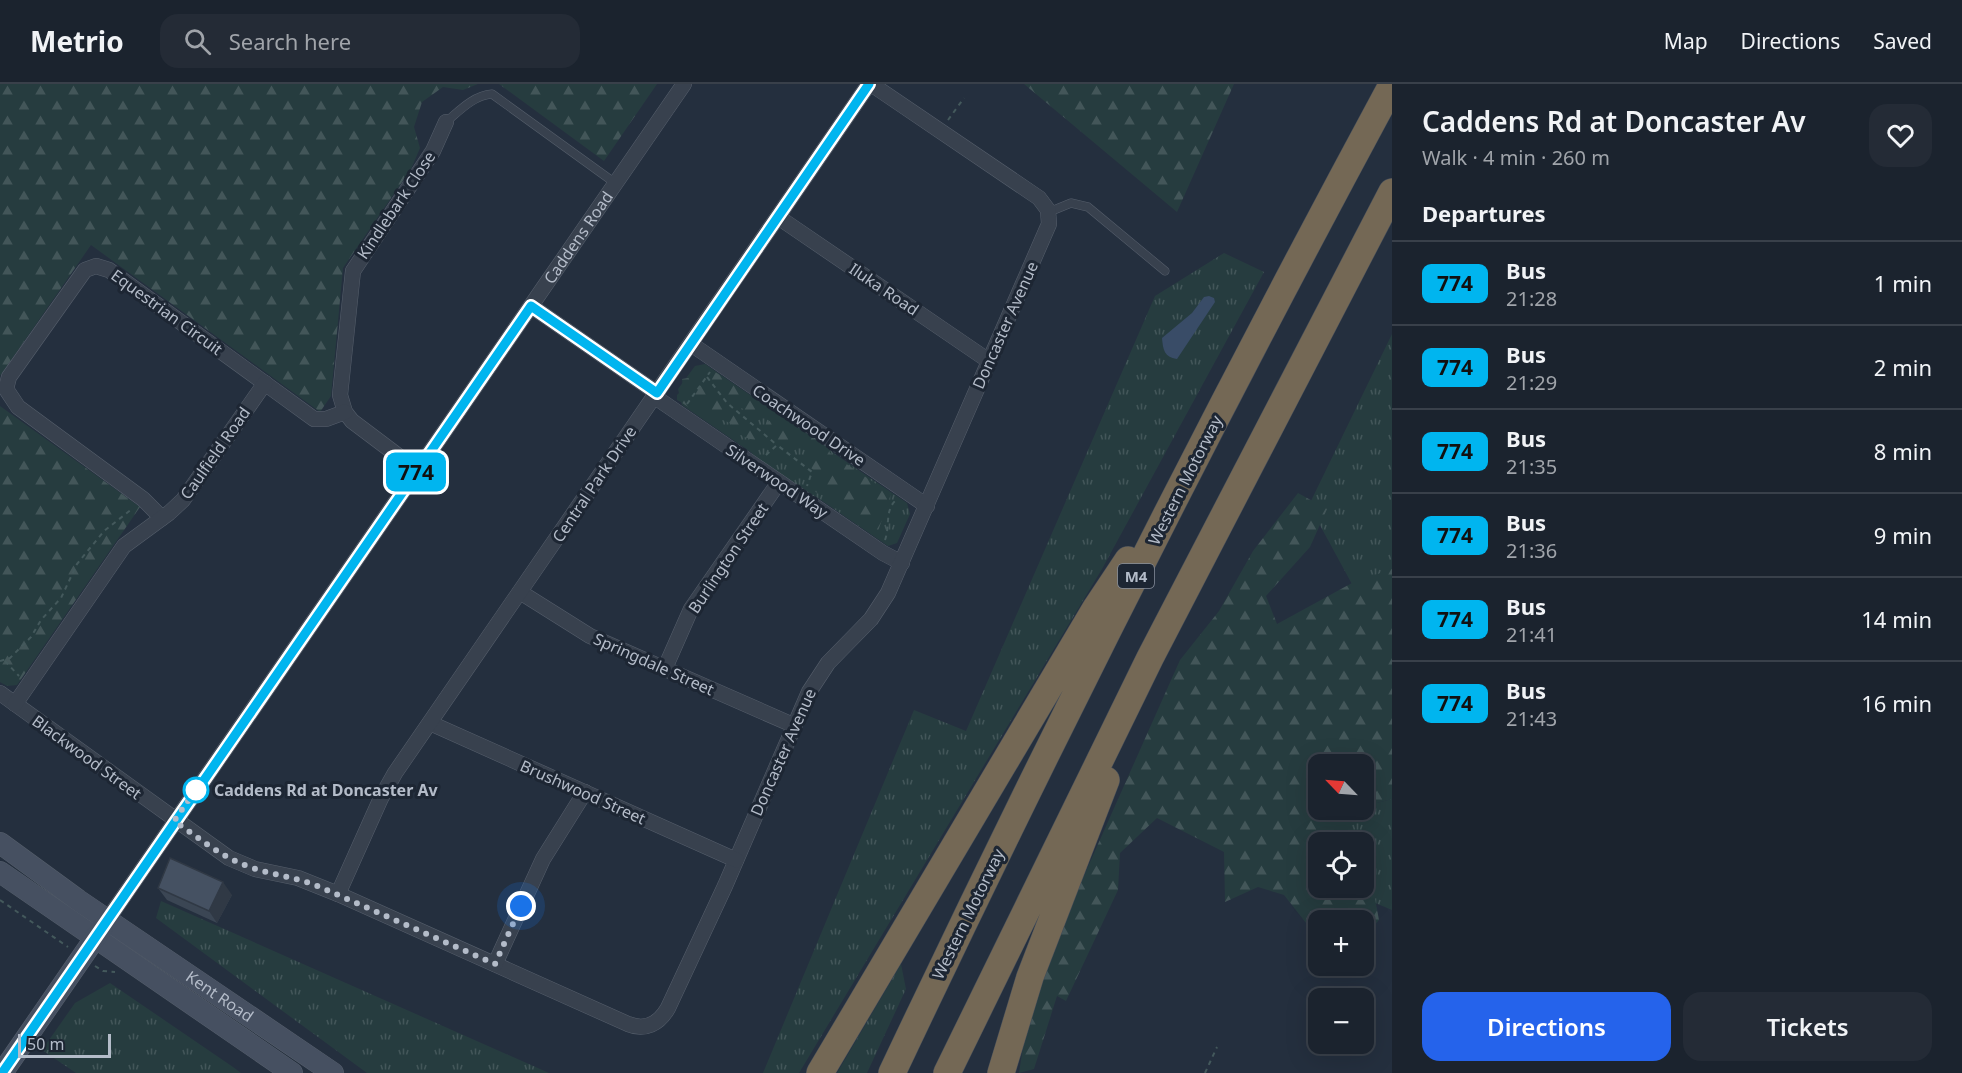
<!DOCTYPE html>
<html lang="en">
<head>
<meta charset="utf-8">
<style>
  body { margin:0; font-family:"Noto Sans",sans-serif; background:#242b36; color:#f1f3f6; height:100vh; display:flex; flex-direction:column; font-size:22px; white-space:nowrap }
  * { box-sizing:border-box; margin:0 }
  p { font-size:20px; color:#a0a4aa }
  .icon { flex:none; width:33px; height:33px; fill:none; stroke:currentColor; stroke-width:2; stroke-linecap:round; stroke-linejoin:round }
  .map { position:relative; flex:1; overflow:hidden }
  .drawer { display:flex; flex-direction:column; background:#1b232e; width:570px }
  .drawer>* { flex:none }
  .badge { padding:0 12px; border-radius:9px; font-size:21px; line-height:39px }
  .needle { width:39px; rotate:295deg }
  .controls { position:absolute; left:1308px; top:670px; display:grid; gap:12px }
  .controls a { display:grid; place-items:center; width:66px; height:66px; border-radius:12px; background:#1b232e; box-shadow:0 6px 24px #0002,0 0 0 2px #39404a; font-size:30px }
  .scale { position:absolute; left:18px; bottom:15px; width:93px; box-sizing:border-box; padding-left:6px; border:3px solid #b4bcc9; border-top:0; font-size:16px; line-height:21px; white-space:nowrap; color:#b4bcc9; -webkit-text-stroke:4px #1d2633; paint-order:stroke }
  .you { position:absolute; width:30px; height:30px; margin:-15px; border:4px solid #fff; border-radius:50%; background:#1a73e8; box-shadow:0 0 0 9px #1a73e833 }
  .map>.badge { position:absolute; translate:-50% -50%; box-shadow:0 0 0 3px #fff }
  h2 { padding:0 30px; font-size:22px; line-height:54px }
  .round { display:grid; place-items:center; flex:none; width:63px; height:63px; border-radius:18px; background:#242b36 }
  .overview { display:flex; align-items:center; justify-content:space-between; height:102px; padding:0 30px }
  h1 { font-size:28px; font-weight:600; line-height:45px }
  .button { display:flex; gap:12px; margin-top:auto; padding:12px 30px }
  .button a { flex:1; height:69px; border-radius:18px; background:#2563eb; color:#fff; font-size:24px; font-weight:600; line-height:69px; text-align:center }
  .button a+a { background:#242b36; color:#f1f3f6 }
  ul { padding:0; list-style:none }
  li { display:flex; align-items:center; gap:18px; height:84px; padding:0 30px; border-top:2px solid #39404a }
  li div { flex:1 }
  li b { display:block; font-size:22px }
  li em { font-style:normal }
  li .badge { min-width:66px; font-weight:700; text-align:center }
  header { display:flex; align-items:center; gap:36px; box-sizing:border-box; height:84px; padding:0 30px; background:#1b232e; border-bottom:2px solid #39404a }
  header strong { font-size:28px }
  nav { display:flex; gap:33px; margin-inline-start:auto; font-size:21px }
  .search { width:420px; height:54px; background:#242b36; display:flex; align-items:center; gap:15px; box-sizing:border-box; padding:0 21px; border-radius:18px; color:#a0a4aa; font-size:22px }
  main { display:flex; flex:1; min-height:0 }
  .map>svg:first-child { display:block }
</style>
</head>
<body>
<header>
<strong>Metrio</strong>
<div class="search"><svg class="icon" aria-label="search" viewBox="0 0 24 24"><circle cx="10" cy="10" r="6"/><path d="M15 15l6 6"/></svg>Search here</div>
<nav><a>Map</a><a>Directions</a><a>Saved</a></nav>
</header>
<main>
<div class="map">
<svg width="1392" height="989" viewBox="0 0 1392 989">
  <defs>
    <pattern id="grass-tufts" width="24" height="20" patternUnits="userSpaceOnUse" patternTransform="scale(1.5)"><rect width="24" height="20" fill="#263c3f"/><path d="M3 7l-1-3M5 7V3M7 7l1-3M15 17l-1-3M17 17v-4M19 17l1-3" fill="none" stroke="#435659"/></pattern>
    <pattern id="forest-firs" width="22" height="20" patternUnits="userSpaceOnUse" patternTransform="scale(1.5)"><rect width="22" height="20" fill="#263c3f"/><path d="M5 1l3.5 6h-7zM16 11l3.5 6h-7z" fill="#435659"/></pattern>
  </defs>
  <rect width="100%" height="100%" fill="#242f3e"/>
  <path fill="url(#grass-tufts)" d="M1224,169L1264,188L1102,485L799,989H763L914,626L966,647L1155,212Z
    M1392,250V487L1353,502L1309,421Z
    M705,280L782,333L831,361L832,368L907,419L910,430L897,459L888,462L815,412L808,413L753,375L752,369L682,321L678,305L695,282Z
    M1392,715V826L1339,804H1364V759H1318L1283,741L1344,726H1364V722Z
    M161,817L549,989H367L156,834Z
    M901,880L906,905L867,989H837Z
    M110,899L233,983L241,989H76L42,966L75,919Z"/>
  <path fill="url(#forest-firs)" d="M0,0H478L463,6L443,3L422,18L414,43L420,64L411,85L343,184L331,312L320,328L91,161L0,292Z
    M499,0H657L604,77Z
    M1024,0H1234L1177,128Z
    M708,283L771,326L770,329L765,327L758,331L731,320L717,303L713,308C718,325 752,335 763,346L767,338L776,334L778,327L828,363L830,369L891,410L878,447L870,448L857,433L835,422L830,414L813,407L815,387L804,379L813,364L797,353L787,366L785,361C773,355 755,360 741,351C736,349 735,344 732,341C724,334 714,335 705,333C695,329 687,321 677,316V311L683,305L682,295L694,293L696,284Z
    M0,322L140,423L17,601L7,602L0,598Z
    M1298,409L1327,425L1310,463L1266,512L1277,540L1352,499L1392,485V715L1364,722V681H1318V726H1344L1328,759H1318V804H1344L1374,809L1379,836L1364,853V837H1318V847L1310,844L1284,811L1258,803L1225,818L1224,768L1157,734L1120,769L1118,806L1066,917L1057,912L1034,985L1019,989L1028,930L1066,832L1180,576L1219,527L1253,467Z"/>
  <path fill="#394c67" d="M1209,212L1214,214L1215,218L1177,275C1164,273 1163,265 1162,254L1192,229L1204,213Z"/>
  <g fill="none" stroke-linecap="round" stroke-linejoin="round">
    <defs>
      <path id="lane" d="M446,38C459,27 474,11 492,10L615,99
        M1049,128L1071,119L1088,123L1165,187"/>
      <g id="street">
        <path d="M778,133L989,277"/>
        <path d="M531,222L657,309"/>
        <path d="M691,260L927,422"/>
        <path d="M655,313L883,469L902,479"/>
        <path d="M417,386L352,337L345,328L340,311L353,187L433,67L446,38"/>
        <path d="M162,434L143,415L18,323L6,305L9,293L85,186L96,182L109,186L314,335H326L345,328"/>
        <path d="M520,508L590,552L793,641"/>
        <path d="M665,584L691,525L779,398"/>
        <path d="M0,609L229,774L255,785L298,794L338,810L628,940C645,947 659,940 668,924L725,802L809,608L828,579L871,535L888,509L1049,140L1048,126L1039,114L871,0"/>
        <path d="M15,620L124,462L169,429L183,416L265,299"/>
        <path d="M430,639L736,776"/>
        <path d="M338,810L381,714L395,689L869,0"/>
        <path id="s1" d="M108,835L684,0"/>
        <path d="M495,880L543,775L585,708"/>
      </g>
      <g id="secondary">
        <path id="s2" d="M0,759L78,816L333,989"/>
        <path d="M0,788L292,989"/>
        <path d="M2,989L102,844"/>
      </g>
      <path id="highway" d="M820,989L1096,524L1128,476
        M892,989C1050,655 1217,325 1392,1
        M947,989L1150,574L1392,108
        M1001,989L1030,893L1106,696"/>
    </defs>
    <use href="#lane" stroke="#565f6c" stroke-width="9"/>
    <use href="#street" stroke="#565f6c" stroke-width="16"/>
    <use href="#secondary" stroke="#565f6c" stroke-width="22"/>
    <use href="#highway" stroke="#434c59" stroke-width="28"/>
    <path stroke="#44595c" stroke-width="2" stroke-dasharray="4.5 4.5" stroke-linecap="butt" d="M948,36L964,14
      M707,293L727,319L777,361
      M687,320L710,288
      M766,371L777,361L812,388L807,402
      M885,456C890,442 885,427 895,417
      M0,577L10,574L31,553L41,536L61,514L77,480L104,447L132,425
      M5,577L19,592
      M0,816L68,863
      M95,882L103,887L115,888
      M1205,989L1217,963"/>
    <use href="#lane" stroke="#38414e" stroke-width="8"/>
    <use href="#street" stroke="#38414e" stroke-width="15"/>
    <use href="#secondary" stroke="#465061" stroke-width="21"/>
    <use href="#highway" stroke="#746855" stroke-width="27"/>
  </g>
  <path fill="#3b4654" d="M158,804L232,811L217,839L167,816Z"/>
  <path fill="#303945" d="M223,798L232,811L217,839L209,827Z"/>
  <path fill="#455162" stroke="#303945" stroke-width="1.5" d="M170,774L223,798L209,827L158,804Z"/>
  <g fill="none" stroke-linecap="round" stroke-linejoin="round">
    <defs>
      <path id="line" d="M2,989L531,222L657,309L869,0"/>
    </defs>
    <use href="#line" stroke="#fff" stroke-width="14"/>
    <use href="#line" stroke="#00b5ef" stroke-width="9"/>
    <path stroke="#b4bcc9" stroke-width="6" stroke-dasharray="0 10.8" d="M196,706L201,698L174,737C198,753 220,772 247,782C271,791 296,793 320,803L495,880L521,822"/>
  </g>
  <circle fill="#fff" stroke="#00b5ef" stroke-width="3" cx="196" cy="706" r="12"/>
  <g text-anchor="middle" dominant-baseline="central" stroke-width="6" stroke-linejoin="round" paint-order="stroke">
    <rect fill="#1d2633" stroke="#878f9c" stroke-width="1.5" x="1118" y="480" width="36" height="24" rx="4.5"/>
    <g font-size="15" font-weight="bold" fill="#b4bcc9">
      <text x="1136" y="492">M4</text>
    </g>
    <g font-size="16" fill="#b4bcc9" stroke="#1d2633">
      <text transform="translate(396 121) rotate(-56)">Kindlebark Close</text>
      <text stroke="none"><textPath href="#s1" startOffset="828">Caddens Road</textPath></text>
      <text transform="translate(884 205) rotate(34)">Iluka Road</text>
      <text transform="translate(167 228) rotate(36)">Equestrian Circuit</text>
      <text transform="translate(1005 241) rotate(-66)">Doncaster Avenue</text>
      <text transform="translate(809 341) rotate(34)">Coachwood Drive</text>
      <text transform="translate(215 369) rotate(-55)">Caulfield Road</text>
      <text transform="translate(1185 396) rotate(-63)">Western Motorway</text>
      <text transform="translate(777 397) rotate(34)">Silverwood Way</text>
      <text transform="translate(594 400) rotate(-56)">Central Park Drive</text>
      <text transform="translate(728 474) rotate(-56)">Burlington Street</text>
      <text transform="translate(654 580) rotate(24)">Springdale Street</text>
      <text transform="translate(783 668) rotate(-66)">Doncaster Avenue</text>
      <text transform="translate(87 673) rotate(36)">Blackwood Street</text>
      <text transform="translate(583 708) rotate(24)">Brushwood Street</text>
      <text transform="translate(968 830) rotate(-64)">Western Motorway</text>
      <text stroke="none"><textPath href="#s2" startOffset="268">Kent Road</textPath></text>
    </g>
    <g font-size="16" font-weight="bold" fill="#b4bcc9" stroke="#1d2633" text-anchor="start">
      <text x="214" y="706">Caddens Rd at Doncaster Av</text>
    </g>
  </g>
</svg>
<div class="controls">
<a><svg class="needle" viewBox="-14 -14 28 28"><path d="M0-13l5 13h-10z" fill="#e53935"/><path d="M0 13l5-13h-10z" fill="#a0a4aa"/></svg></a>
<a><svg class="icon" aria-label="locate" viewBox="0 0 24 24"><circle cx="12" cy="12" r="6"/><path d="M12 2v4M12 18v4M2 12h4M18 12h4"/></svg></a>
<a>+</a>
<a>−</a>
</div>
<div class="scale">50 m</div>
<div class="you" style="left:521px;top:822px"></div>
<b class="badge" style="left:416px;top:388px;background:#00b5ef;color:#111">774</b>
</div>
<section class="drawer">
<div class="overview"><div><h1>Caddens Rd at Doncaster Av</h1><p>Walk · 4 min · 260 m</p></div><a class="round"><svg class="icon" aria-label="heart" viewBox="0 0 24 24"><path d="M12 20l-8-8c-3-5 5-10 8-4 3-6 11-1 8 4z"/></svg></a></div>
<h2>Departures</h2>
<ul>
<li><span class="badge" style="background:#00b5ef;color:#111">774</span><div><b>Bus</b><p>21:28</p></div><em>1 min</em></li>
<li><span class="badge" style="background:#00b5ef;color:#111">774</span><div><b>Bus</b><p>21:29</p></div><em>2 min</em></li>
<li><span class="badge" style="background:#00b5ef;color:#111">774</span><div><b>Bus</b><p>21:35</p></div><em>8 min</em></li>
<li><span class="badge" style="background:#00b5ef;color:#111">774</span><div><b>Bus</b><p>21:36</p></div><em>9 min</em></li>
<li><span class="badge" style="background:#00b5ef;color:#111">774</span><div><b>Bus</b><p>21:41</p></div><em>14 min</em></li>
<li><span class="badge" style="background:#00b5ef;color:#111">774</span><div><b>Bus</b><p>21:43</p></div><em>16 min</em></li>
</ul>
<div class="button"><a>Directions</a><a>Tickets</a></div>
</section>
</main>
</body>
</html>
